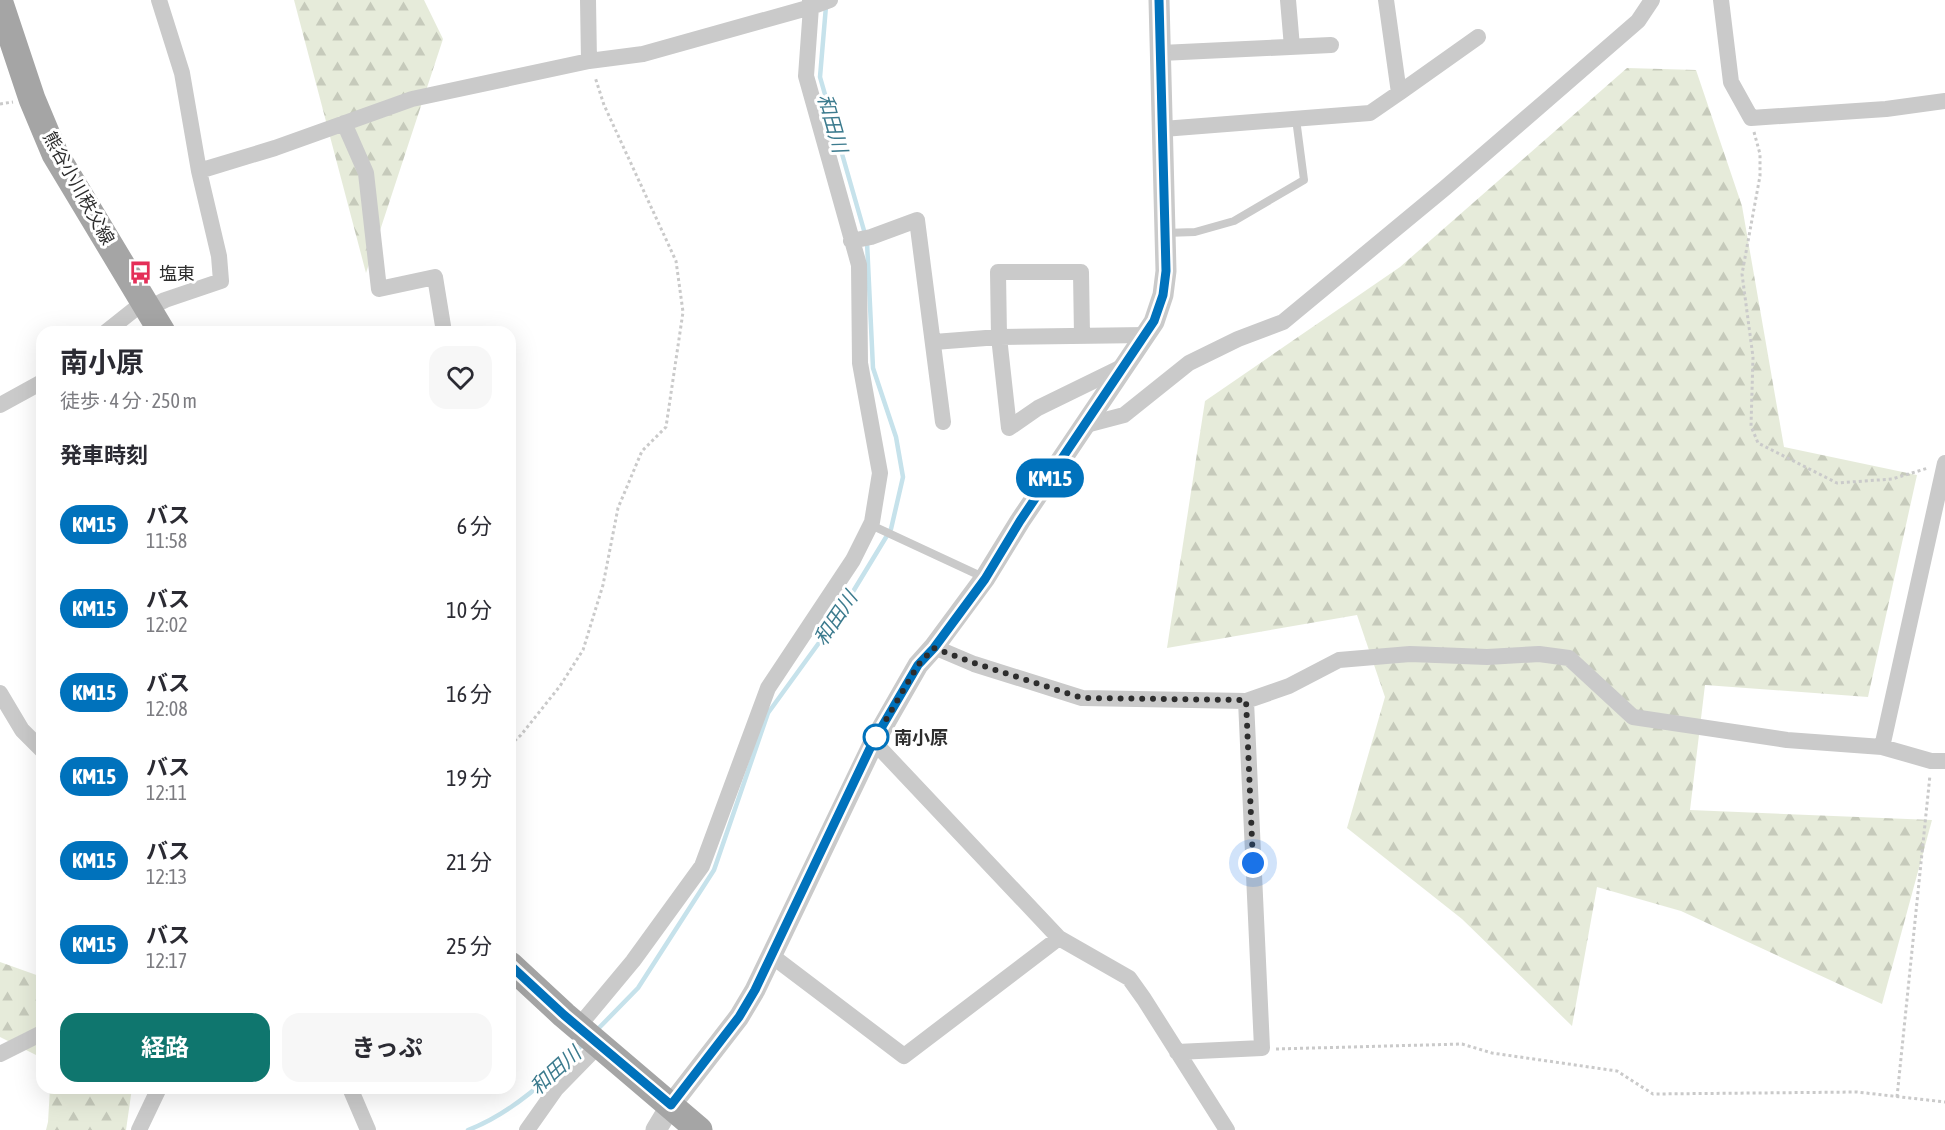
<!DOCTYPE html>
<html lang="ja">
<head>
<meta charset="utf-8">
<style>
  body { margin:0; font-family:"Asap Condensed","Noto Sans JP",sans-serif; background:#f7f7f7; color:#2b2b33; height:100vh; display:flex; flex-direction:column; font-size:22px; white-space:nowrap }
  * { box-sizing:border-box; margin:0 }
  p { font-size:20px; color:#7c7c81 }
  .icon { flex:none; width:33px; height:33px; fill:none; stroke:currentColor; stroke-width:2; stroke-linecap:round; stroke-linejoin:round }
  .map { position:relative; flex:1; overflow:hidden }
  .drawer { position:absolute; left:36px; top:326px; width:480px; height:768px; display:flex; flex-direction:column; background:#fff; border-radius:18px; box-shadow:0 6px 24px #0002 }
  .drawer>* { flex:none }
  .badge { padding:0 12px; border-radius:20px; font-size:21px; line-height:39px }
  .you { position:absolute; width:30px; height:30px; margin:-15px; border:4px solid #fff; border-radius:50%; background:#1a73e8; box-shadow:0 0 0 9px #1a73e833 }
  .map>.badge { position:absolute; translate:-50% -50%; box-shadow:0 0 0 3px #fff }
  h2 { padding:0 24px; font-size:22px; line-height:54px }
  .round { display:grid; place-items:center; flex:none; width:63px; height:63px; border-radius:18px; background:#f7f7f7 }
  .summary { display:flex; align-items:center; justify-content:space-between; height:102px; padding:0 24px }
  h1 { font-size:28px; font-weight:700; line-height:45px }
  .cta { display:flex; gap:12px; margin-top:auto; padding:12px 24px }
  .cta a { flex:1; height:69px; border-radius:18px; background:#0f766e; color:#fff; font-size:24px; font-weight:700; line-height:69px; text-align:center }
  .cta a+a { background:#f7f7f7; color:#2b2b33 }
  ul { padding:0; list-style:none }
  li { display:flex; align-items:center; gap:18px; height:84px; padding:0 24px }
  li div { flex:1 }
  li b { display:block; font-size:22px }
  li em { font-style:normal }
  li .badge { min-width:66px; font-weight:700; text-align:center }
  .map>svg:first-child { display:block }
</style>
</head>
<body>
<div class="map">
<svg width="1945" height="1130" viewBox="0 0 1945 1130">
  <defs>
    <pattern id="forest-firs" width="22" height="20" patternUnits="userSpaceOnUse" patternTransform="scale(1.5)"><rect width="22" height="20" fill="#e6ebda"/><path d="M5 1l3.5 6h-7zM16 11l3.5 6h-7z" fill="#c6cabb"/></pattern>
  </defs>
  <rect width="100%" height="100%" fill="#fff"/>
  <path fill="url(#forest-firs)" d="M294,0H424L443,39L366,273Z
    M1627,68L1696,70L1742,206L1784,447L1917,475L1868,697L1705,685L1690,810L1932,820L1882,1004L1681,911L1597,887L1572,1026L1462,919L1347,828L1385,697L1357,615L1167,648L1205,401L1400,267Z
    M0,962L42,977V1058L0,1037Z
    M50,1088H132L126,1130H46L48,1122Z"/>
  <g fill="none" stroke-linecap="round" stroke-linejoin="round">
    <path stroke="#c6e2eb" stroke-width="4.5" d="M826,6L820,77L865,234
      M595,1032L638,988L714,870L768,713L837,618L891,529L903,477L896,437L873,368L867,242
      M468,1130C511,1114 551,1077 583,1044"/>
    <path stroke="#cacaca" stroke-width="3" stroke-dasharray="3 3" stroke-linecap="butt" d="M0,104L13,102
      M1754,132L1760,154V176L1742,274L1753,357L1751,426L1758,443L1837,483L1892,479L1928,468
      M510,745L521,735L560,686L583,650L603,585L618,508L642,451L666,427L683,312L676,261L604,105L595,77
      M1276,1049L1462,1044L1492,1053L1617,1071L1653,1094L1857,1092L1945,1102
      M1897,1097L1930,775"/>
    <path stroke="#cacaca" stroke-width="8" d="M1165,233L1195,232L1234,221L1304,180L1296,119
      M871,525L985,578"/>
    <path stroke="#cacaca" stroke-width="16" d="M159,0L182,73L199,171
      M588,0L589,61
      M1288,0L1292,47
      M1721,0L1731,82L1751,118L1886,109L1945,101
      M1161,53L1331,45
      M1399,93L1478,37
      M344,123L366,173L379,289L435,277L444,332
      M1163,129L1370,113L1399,93L1386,0
      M851,241L871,237L917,220L943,422
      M149,308L165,300L221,281L219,256L199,171L275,148L412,99L589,61L643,54L811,7L830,0
      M106,332L145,301
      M1082,336L1081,272H998L999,337L1009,428L1038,408L1124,366
      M934,342L999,337L1146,335
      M0,405L42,382
      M1086,425L1124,415L1189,363L1238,339L1283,322L1445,188L1547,100L1638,21L1652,0
      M934,647L974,664L1082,698L1246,701L1289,686L1339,660L1410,654L1487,657L1539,654L1569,658L1633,717L1787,740L1882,747L1931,761H1945
      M0,693L22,730L42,750
      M874,742L1059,938L1129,978L1144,999L1227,1130
      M1882,747L1945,463
      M772,956L904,1056L1059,938
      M578,1027L633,961L702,866L768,688L853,560L872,522L880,473L860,363L859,265L806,76L811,7L810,0
      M1177,1052L1262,1048L1246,701
      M0,1054L42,1033
      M350,1088L368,1130
      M139,1130L159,1088
      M527,1130L556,1089L600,1044"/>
    <path stroke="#cacaca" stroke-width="21" d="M656,1130L671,1105L739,1017L755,990L874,742L918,665L934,647L985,578L1020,521L1154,322L1163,295L1166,271L1159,0"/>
    <path stroke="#a5a5a5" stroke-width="27" d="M0,3L32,99L55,154L162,332
      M510,965L564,1015L699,1130"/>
  </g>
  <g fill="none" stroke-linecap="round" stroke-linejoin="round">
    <defs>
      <path id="line" d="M510,965L564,1015L671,1105L739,1017L755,990L873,742L918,665L934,648L985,579L1020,521L1154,321L1163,295L1166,271L1159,0"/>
    </defs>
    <use href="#line" stroke="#fff" stroke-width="14"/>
    <use href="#line" stroke="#0072bc" stroke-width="9"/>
    <path stroke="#2d2d2d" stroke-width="6" stroke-dasharray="0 10.8" d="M876,737L873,742L918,665L934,648L974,663L1082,698L1246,700L1253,863"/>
  </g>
  <defs>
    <symbol id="bus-bare" viewBox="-9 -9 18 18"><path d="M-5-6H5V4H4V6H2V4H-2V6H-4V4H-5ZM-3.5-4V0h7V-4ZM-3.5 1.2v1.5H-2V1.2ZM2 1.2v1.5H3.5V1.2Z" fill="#e42f58" stroke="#fff" stroke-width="2.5" paint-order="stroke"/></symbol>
  </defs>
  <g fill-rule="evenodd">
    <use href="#bus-bare" x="124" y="256" width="33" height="33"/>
  </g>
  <circle fill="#fff" stroke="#0072bc" stroke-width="3" cx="876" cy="737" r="12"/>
  <g text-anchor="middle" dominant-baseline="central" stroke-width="6" stroke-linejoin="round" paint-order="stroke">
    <g font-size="18" fill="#2d2d2d" stroke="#fff">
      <text transform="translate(79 188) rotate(61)">熊谷小川秩父線</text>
    </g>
    <g font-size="18" fill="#2d2d2d" stroke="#fff" text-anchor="start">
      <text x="159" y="273">塩東</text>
    </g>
    <g font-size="18" font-weight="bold" fill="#2d2d2d" stroke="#fff" text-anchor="start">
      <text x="894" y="737">南小原</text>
    </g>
    <g font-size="20" font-style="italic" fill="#3c7b8e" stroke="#fff">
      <text transform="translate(833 123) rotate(74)">和田川</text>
      <text transform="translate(835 618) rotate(-56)">和田川</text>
      <text transform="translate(555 1070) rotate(-42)">和田川</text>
    </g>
  </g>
</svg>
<div class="you" style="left:1253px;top:863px"></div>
<b class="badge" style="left:1050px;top:478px;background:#0072bc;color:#fff">KM15</b>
<section class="drawer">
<div class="summary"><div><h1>南小原</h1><p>徒歩 · 4 分 · 250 m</p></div><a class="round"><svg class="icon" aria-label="heart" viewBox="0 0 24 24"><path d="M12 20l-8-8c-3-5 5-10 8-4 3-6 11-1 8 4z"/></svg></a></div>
<h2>発車時刻</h2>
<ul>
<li><span class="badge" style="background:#0072bc;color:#fff">KM15</span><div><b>バス</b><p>11:58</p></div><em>6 分</em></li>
<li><span class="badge" style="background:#0072bc;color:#fff">KM15</span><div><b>バス</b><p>12:02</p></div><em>10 分</em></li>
<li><span class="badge" style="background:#0072bc;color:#fff">KM15</span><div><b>バス</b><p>12:08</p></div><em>16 分</em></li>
<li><span class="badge" style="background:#0072bc;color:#fff">KM15</span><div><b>バス</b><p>12:11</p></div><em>19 分</em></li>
<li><span class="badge" style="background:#0072bc;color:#fff">KM15</span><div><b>バス</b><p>12:13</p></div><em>21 分</em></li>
<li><span class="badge" style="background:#0072bc;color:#fff">KM15</span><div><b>バス</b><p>12:17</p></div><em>25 分</em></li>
</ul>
<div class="cta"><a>経路</a><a>きっぷ</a></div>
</section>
</div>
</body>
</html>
